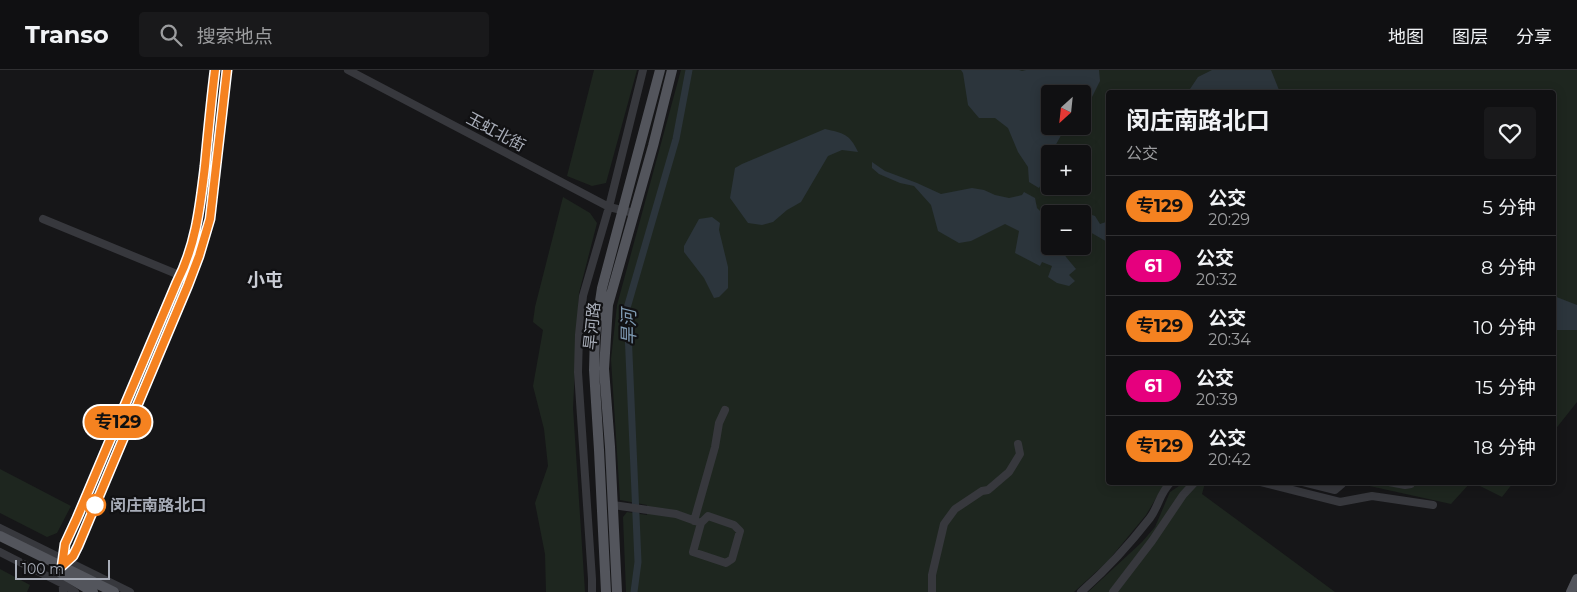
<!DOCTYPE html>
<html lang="zh">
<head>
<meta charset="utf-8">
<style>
  body { margin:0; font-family:Montserrat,"Noto Sans SC",sans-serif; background:#19191b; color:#f1f3f6; height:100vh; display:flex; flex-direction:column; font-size:19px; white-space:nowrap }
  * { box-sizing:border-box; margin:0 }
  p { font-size:16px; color:#9c9d9f }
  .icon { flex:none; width:28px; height:28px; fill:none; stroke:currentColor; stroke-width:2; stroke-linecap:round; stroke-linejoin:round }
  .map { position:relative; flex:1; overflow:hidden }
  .drawer { position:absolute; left:1106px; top:20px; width:450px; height:395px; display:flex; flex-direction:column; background:#101012; border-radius:5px; box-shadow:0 2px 12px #0003,0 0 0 1px #303032 }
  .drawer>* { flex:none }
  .badge { padding:0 10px; border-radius:16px; font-size:18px; line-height:32px }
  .needle { width:32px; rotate:207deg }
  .fabs { position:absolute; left:1041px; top:15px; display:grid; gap:10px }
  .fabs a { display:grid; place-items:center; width:50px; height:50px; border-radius:5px; background:#101012; box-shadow:0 2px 12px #0003,0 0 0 1px #303032; font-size:25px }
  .scale { position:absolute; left:15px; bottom:12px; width:95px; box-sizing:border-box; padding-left:5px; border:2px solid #a8adb8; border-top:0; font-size:14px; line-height:18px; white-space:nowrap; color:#a8adb8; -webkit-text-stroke:4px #111113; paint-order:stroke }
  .map>.badge { position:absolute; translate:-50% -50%; box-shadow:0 0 0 2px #fff }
  .round { display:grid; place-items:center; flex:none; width:52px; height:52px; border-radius:5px; background:#19191b }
  .overview { display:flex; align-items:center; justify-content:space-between; height:85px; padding:0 20px }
  h1 { font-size:24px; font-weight:700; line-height:38px }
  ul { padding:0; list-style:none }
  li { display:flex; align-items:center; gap:15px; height:60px; padding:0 20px; border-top:1px solid #303032 }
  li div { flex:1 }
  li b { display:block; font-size:19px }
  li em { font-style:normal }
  li .badge { min-width:55px; font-weight:700; text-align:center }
  header { display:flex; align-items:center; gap:30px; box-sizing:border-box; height:70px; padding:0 25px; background:#101012; border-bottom:1px solid #303032 }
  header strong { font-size:24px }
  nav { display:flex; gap:28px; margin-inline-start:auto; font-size:18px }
  .search { width:350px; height:45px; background:#19191b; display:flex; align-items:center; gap:12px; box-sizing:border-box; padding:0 18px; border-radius:5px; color:#9c9d9f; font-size:19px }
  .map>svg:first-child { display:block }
</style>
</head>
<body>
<header>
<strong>Transo</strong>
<div class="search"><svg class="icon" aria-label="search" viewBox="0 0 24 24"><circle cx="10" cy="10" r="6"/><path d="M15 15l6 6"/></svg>搜索地点</div>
<nav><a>地图</a><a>图层</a><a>分享</a></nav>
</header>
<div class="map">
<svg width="1577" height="522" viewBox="0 0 1577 522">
  <rect width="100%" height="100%" fill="#161618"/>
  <path fill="#1e261f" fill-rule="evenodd" d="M594,0H637L606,113L592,116L567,106Z
    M681,0H1577V332L1554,361V22H1109V412L1165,413L1146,445L1108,491L1074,522H626L623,447L627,442L647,445V435L620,430L611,289L617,235ZM1050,24H1082V56H1050ZM1050,84H1082V116H1050ZM1050,144H1082V176H1050Z
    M563,127L590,143L597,153L579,223L573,338L585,522H546L545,484L535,433L548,396L544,359L533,316L543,260L533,252L535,237Z
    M0,399L71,436L57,463L47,467L0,443Z
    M1185,412L1205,413L1202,424L1335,522H1088L1142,472L1155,457L1170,422Z
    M1356,413H1470L1451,434Z
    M1474,413H1513L1502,427Z
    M0,499L30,515L27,522H0Z"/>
  <path fill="#2c353c" d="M961,0H1019L1022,1L1026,0H1099L1100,11L1087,37L1083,41L1082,24H1050V56H1066L1046,93L1048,102L1039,118L1029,112L1028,97L1018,82L1008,58L995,48H979L968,35L963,3Z
    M1212,0H1271L1279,20L1293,22H1188L1198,7Z
    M825,59C843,63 850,64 858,82L842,80L828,86L801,132L787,140L773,152L762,155L748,153L730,128L735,98L742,94Z
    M872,92L885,101L917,113L941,124L972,118L984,120L995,125L1009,128L1022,125L1024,122L1035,128L1037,138L1045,146V154L1050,156V176H1061L1066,187L1076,199L1069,205L1075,211L1069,216L1057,213L1048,207L1052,196L1042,192L1040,196L1015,183L1019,161L1005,154L971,171L959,173L938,161L931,135L914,116L900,113L879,104L872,98Z
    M1086,143L1095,146L1100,154L1109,151V173L1083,158V144Z
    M712,147L720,153L719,160L728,197V218L719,227L714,228L704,208L684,182V176L699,149Z
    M1554,226L1577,235V260H1554Z"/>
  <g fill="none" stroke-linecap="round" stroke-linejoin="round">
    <path stroke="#2c353c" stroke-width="7" d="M634,522L638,492L627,238L676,69L689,0"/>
    <path stroke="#37383d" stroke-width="8" d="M348,0L609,137L634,143
      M43,149L184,207
      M1261,412L1340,432L1372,426L1433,435
      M1303,412L1335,420L1342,414
      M1389,412L1405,415L1411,414L1412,412
      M613,435L676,444L701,453L693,482L726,493L732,489L740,461L734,455L708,446L701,453
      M694,451L715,377L719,353L725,340
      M0,458L130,522
      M0,482L63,514L75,522
      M62,496L73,486L78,476L188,215L199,185L210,149L227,0
      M63,522L62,496L65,474L77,448L177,212C196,175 200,137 205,96C208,64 211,32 215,0
      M592,522V509L578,302L579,265L583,226L609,137L643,0
      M932,522V505L944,454L955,439L982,421L988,420L1009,402L1020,384L1018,374
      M1081,522C1106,500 1129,475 1150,448C1159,436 1159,424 1171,412
      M1113,522L1152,471L1183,425L1195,412"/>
    <path stroke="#53555c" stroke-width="10" d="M0,466L114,522
      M56,500L93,522
      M606,522L599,380L594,300L595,265L602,218L660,0
      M617,522L610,377L604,299L608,235L653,76L672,0
      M1571,522L1577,509"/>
  </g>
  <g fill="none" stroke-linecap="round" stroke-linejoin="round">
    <defs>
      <path id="line" d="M215,0C211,32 208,64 205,96C200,137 196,175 177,212L77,448L65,474L62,496L73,486L78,476L188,215L199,186L210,149L227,0"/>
    </defs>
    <use href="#line" stroke="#fff" stroke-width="11"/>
    <use href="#line" stroke="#f58220" stroke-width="8"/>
  </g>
  <circle fill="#fff" stroke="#f58220" stroke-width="2.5" cx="95" cy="435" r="10"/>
  <g text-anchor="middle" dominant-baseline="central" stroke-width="4.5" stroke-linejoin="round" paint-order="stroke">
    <g font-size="16" fill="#a8adb8" stroke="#111113">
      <text transform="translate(496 62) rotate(28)">玉虹北街</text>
      <text transform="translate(592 256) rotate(-84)">旱河路</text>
    </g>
    <g font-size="16" font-weight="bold" fill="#a8adb8" stroke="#111113" text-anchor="start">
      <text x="110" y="435">闵庄南路北口</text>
    </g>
    <g font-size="18" font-weight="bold" fill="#c9ccd4" stroke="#111113">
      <text x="265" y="210">小屯</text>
    </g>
    <g font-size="18" font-style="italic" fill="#7f9bb3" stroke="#111113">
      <text transform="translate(629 257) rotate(-90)">旱河</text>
    </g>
  </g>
</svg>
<div class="fabs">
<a><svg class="needle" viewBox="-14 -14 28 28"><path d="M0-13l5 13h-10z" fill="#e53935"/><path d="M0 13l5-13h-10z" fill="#9c9d9f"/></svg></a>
<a>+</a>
<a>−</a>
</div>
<div class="scale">100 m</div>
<b class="badge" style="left:118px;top:352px;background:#f58220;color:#111">专129</b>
<section class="drawer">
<div class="overview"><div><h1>闵庄南路北口</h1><p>公交</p></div><a class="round"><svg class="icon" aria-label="heart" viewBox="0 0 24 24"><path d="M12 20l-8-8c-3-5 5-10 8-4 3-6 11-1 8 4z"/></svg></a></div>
<ul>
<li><span class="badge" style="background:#f58220;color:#111">专129</span><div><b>公交</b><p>20:29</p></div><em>5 分钟</em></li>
<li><span class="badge" style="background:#e6007e;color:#fff">61</span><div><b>公交</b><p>20:32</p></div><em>8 分钟</em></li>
<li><span class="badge" style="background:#f58220;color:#111">专129</span><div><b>公交</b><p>20:34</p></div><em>10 分钟</em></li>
<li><span class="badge" style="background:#e6007e;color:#fff">61</span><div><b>公交</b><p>20:39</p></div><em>15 分钟</em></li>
<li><span class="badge" style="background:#f58220;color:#111">专129</span><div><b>公交</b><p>20:42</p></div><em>18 分钟</em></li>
</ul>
</section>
</div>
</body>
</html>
